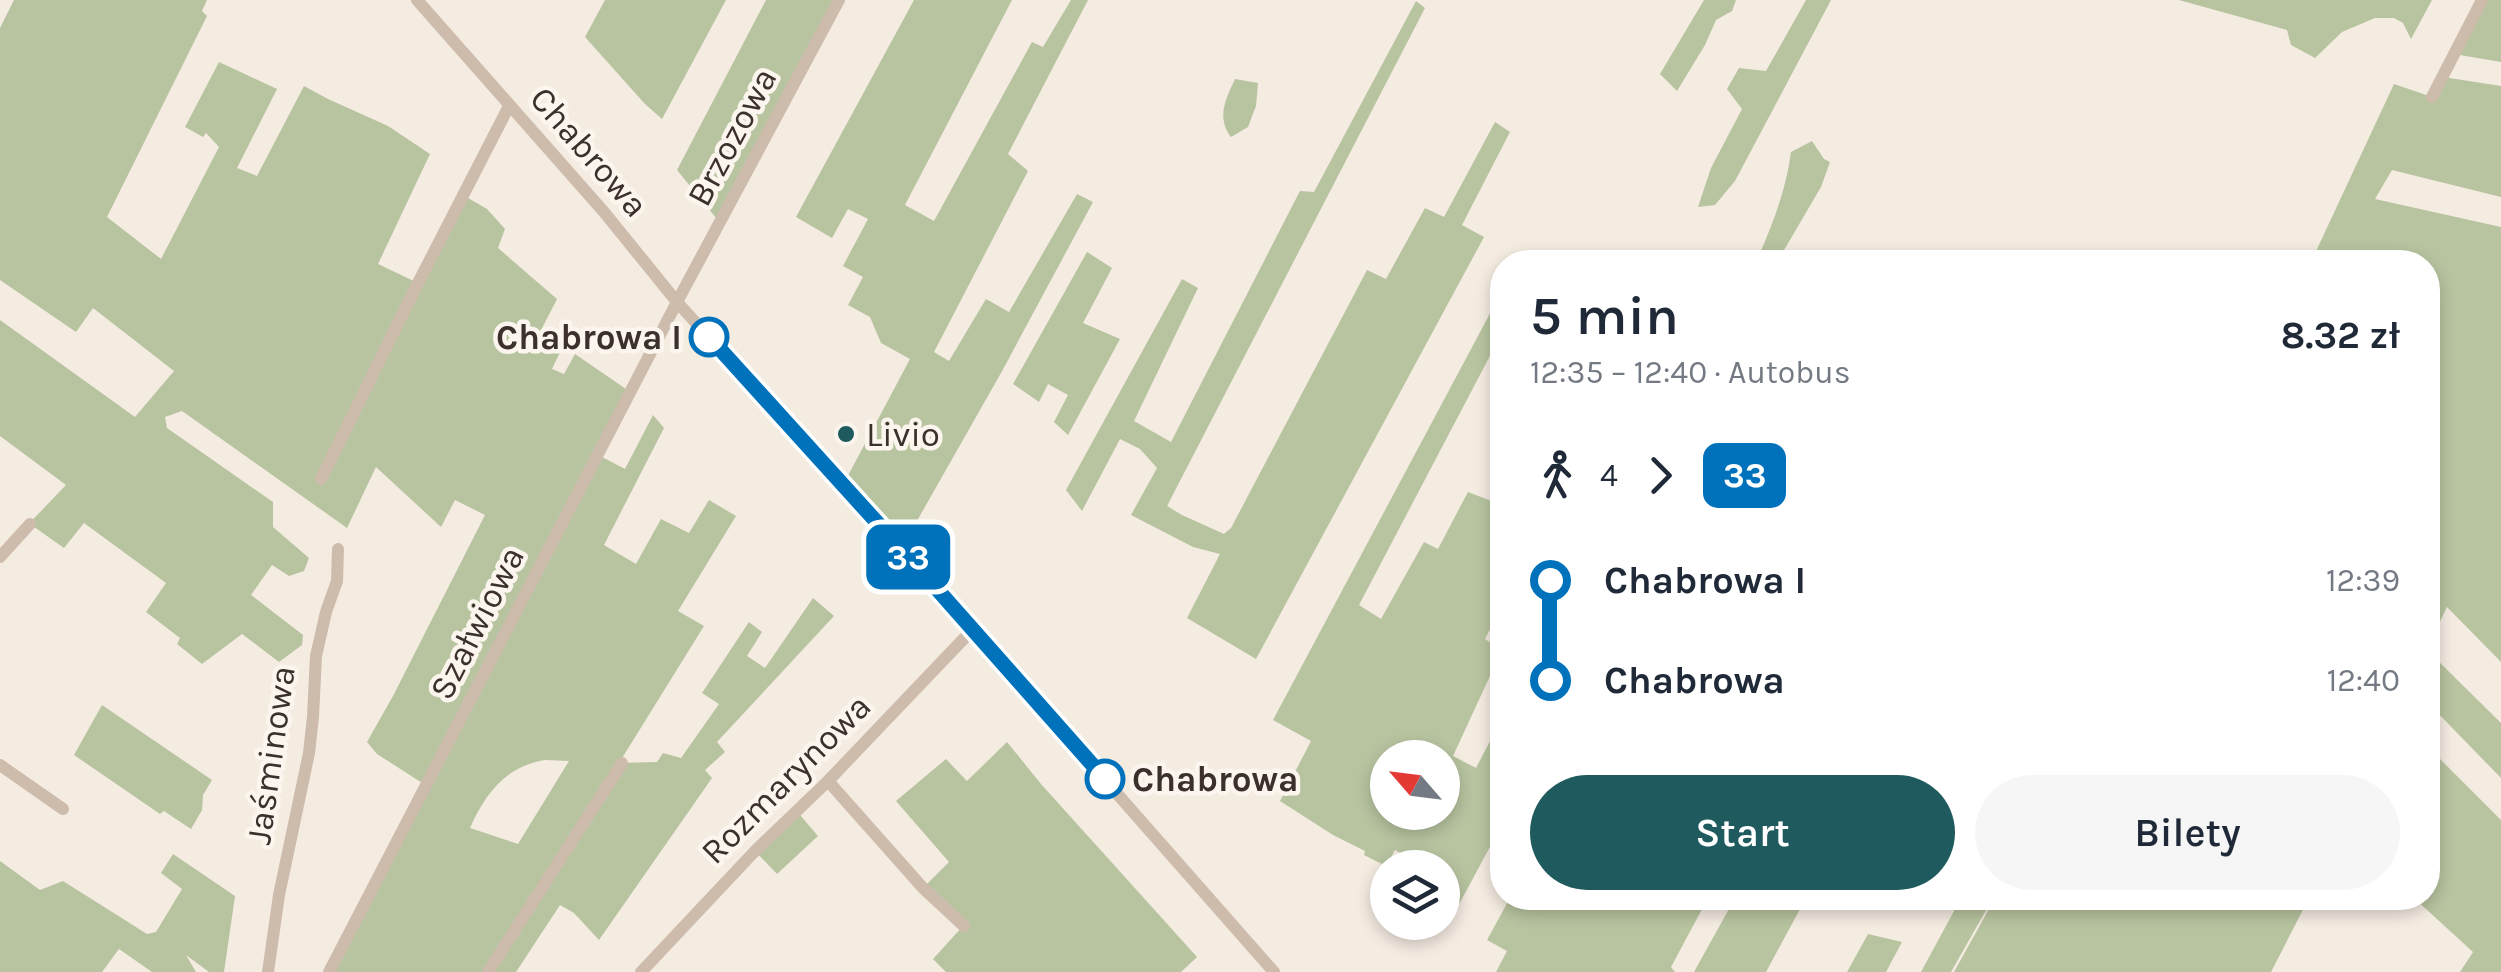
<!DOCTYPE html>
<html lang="pl">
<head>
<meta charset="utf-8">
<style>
  body { margin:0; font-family:Karla,sans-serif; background:#f6f6f7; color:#1f2937; height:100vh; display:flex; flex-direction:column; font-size:38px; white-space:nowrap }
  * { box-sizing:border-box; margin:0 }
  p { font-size:32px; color:#747a83 }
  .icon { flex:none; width:55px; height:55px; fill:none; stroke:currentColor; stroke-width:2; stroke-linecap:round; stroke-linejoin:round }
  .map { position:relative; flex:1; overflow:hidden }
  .sheet { position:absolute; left:1490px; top:250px; width:950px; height:660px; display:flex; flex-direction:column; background:#fff; border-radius:40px; box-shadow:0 5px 15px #0003 }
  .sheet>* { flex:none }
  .badge { padding:0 20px; border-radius:15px; font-size:35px; line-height:65px }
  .needle { width:65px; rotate:298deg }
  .fabs { position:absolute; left:1370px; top:740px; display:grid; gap:20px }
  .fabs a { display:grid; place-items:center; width:90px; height:90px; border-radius:50%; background:#fff; box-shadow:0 5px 15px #0003; font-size:50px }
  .map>.badge { position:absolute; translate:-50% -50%; box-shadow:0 0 0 5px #fff }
  .legs { display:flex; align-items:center; gap:15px; height:110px; padding:0 40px; font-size:32px }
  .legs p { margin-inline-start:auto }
  .summary { display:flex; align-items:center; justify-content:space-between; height:170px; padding:0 40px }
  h1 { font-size:55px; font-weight:600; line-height:75px }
  .cta { display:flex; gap:20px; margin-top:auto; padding:20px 40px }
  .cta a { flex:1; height:115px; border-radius:60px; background:#1f5a5e; color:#fff; font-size:40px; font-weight:600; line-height:115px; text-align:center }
  .cta a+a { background:#f6f6f7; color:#1f2937 }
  ul { padding:0 40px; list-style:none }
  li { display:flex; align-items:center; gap:35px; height:100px; font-size:38px }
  li i { display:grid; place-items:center; width:15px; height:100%; margin:0 12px; background:currentColor }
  li i::after { content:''; width:25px; height:25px; margin:-12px; border:8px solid; border-radius:50%; background:#fff }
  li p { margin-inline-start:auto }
  li:first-child i { background:linear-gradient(#0000 50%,currentColor 0) }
  li:last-child i { background:linear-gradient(currentColor 50%,#0000 0) }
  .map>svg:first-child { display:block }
</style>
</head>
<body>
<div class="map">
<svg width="2501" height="972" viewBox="0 0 2501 972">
  <rect width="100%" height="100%" fill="#f4ebe1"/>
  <path fill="#b8c4a0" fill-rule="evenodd" d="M14,0H207L202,11L207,16L107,217L161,259L219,147L206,133L203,137L185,127L219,62L277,89L237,168L257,176L304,86L328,99L388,126L430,154L378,264L418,283L468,198L487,209L505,229L498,248L557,299L539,334L564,344L552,369L564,374L575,354L626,389L717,219L677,170L766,0H839L602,457L625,469L653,415L664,428L604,545L636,564L661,519L689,533L709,500L736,516L678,611L704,626L619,763L657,762L663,753L681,758L719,704L702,693L749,622L762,632L747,656L765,668L813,598L834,616L717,742L725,752L705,770L712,778L599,940L574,913L560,905L516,972H334L427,786L377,754L367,742L393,696L485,515L455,500L441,527L376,467L347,528L182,411L165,417L167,428L273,502V527L309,558L304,571L289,576L272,565L251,595L303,635L302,645L279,662L242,634L202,664L177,644L180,638L146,612L166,583L84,523L64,548L30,524L21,532L66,485L0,436V320L135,417L174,371L93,308L76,332L0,280V28ZM545,760L569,761L518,844L470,828C485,794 506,766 545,760Z
    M605,0H726L662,119L645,104L585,37Z
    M914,0H1012L905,205L934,221L1032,42L1043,47L1071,0H1088L1008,154L1028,171L934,352L949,361L986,299L1009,312L1077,194L1093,202L1001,373L901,549L843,485L910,359L881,343L870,317L848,305L863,277L843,266L868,219L848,209L832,238L796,217Z
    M1704,0H1736L1732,11L1716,20L1705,45L1677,91L1660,74Z
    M1806,0H1831L1735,181L1715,205L1698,207L1711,168L1742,109L1727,89L1739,68L1766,71Z
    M2179,0H2432L2411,39L2403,23L2394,18H2375L2342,32L2315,58L2291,45L2287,30Z
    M2482,0H2501V62L2454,54Z
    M1416,1L1425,8L1167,506L1182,515L1224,534L1231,528L1367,270L1386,279L1425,208L1444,217L1495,122L1510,132L1462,225L1484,237L1256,659L1187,618L1220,554L1193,547L1131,515L1157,468L1140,449L1120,439L1082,511L1066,490L1182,279L1198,288L1134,421L1171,442L1300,191L1314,192Z
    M2443,77L2501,86V197L2392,170L2375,199L2501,227V662L2447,607L2428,646V262H2311L2394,84L2432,97Z
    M1235,79L1258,83L1256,106L1248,127L1231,137C1216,117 1226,99 1235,79Z
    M1812,141L1824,159L1830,162L1821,187L1777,262H1756C1772,226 1786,191 1791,152Z
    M1087,252L1112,268L1083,323L1120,339L1068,435L1054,422L1068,395L1048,384L1039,402L1013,384Z
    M1502,291V333L1359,605L1381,619L1424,542L1438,549L1468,492L1502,505V606L1485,639L1502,650L1453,756L1476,768L1502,718V848L1492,843L1456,910L1443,903L1442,868L1407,867L1411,859L1395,850L1386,866L1364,855L1365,851L1333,835L1280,801L1311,741L1273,720ZM1388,758H1442V812H1388Z
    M2428,651L2501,723V778L2428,703Z
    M102,705L212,780L203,795L202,810L191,829L164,811L160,814L74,755Z
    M1007,742L1041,784L1197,957L1181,972H946L933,959L963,926L923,888L949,862L896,801L946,759L967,781Z
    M2428,747L2501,820V972H2460L2473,952L2414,898H2428Z
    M800,815L818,836L777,874L755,851Z
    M173,854L235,896L224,972H209L186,955L196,972H152L119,949L102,972H0V861L40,890L63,881L147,934L156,932L182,889L161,873Z
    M1510,898H1708L1671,967L1675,972H1496L1507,951L1487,940Z
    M1735,898H1806L1766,972H1694Z
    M1961,898H1993L1951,972H1921Z
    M1995,898H2309L2271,972H1954Z
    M1868,934L1902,942L1886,972H1847Z"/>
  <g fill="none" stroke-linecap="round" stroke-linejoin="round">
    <path stroke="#cdbbac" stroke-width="12" d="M417,0L604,212L677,302L921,571L1274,972
      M2432,97L2482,0
      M321,479L418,283L509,106
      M0,557L30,524
      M0,765L63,809
      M828,781L923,888L964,926
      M268,972L279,895L309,753L313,717L316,656L326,612L337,581L338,549
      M329,972L677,302L839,0
      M488,972L622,763
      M641,972L755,851L828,781L973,629"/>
  </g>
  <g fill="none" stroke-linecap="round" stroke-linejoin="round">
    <defs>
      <path id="line-1" d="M709,337L921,571L1105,779"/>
    </defs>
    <use href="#line-1" stroke="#fff" stroke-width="22"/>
    <use href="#line-1" stroke="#0072bc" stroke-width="15"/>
  </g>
  <g fill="#fff" stroke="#0072bc" stroke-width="5">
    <circle cx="709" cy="337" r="18"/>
    <circle cx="1105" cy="779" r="18"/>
  </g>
  <circle fill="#1f5a5e" stroke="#fbf5ee" stroke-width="4" cx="846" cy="434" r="10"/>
  <g text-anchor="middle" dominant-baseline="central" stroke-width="9" stroke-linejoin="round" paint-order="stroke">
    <g font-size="35" fill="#3b302b" stroke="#fbf5ee">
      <text transform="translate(732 137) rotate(-62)">Brzozowa</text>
      <text transform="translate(589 152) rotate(49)">Chabrowa</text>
      <text transform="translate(477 623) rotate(-63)">Szałwiowa</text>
      <text transform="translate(271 755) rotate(-82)">Jaśminowa</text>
      <text transform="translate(786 779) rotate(-45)">Rozmarynowa</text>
    </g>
    <g font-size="35" font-weight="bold" fill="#3b302b" stroke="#fbf5ee" text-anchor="end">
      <text x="682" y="337">Chabrowa I</text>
      <text x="1132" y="779" text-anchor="start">Chabrowa</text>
    </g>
    <g font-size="35" fill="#3b302b" stroke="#fbf5ee" text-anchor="start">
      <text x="866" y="434">Livio</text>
    </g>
  </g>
</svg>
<div class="fabs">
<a><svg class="needle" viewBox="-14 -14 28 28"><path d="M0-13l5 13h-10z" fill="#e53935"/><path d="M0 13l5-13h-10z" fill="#747a83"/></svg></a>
<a><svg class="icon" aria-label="layers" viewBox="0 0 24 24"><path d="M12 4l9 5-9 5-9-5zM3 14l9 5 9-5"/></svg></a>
</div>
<b class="badge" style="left:908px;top:557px;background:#0072bc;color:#fff">33</b>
<section class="sheet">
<div class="summary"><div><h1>5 min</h1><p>12:35 – 12:40 · Autobus</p></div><b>8.32 zł</b></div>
<div class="legs"><svg class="icon" aria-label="walk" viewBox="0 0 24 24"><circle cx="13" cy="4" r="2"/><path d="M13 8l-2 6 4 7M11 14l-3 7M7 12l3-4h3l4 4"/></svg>4<svg class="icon" aria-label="forward" viewBox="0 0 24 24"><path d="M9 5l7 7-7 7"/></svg><b class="badge" style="background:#0072bc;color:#fff">33</b></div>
<ul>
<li><i style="color:#0072bc"></i><b>Chabrowa I</b><p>12:39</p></li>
<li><i style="color:#0072bc"></i><b>Chabrowa</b><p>12:40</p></li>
</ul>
<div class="cta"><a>Start</a><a>Bilety</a></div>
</section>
</div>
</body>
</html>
